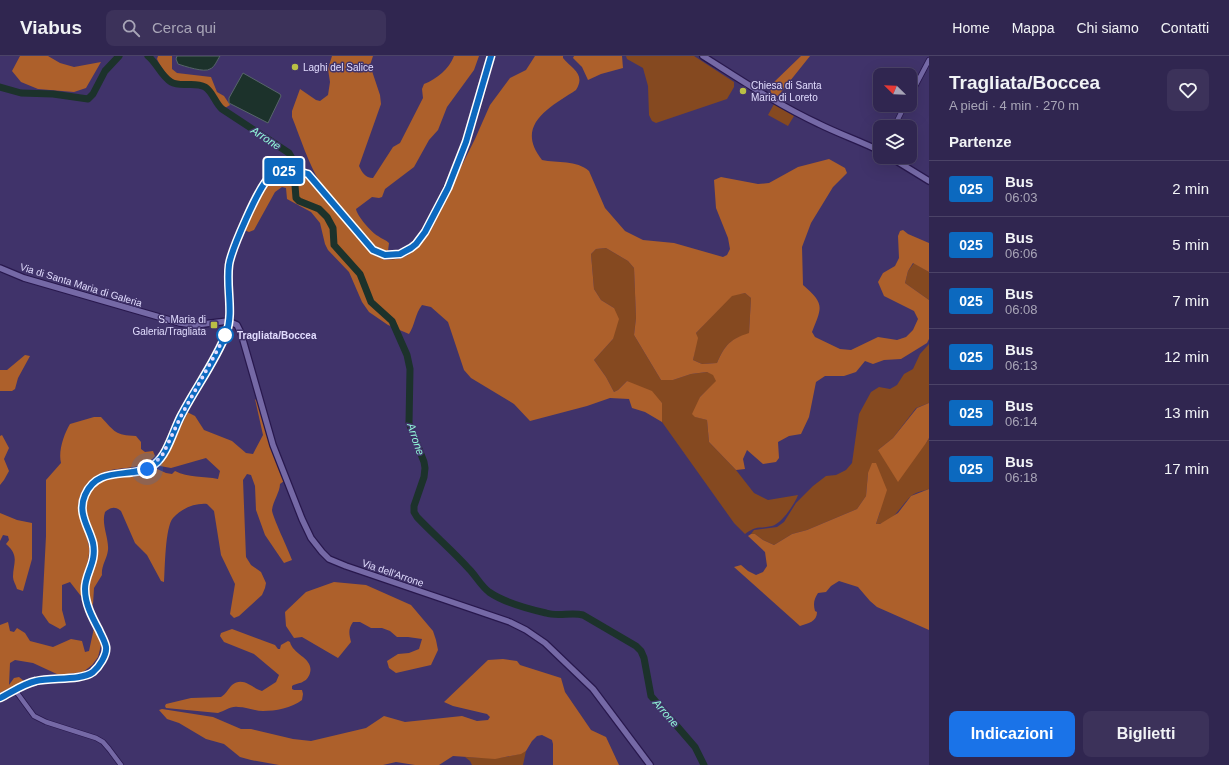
<!DOCTYPE html>
<html lang="it">
<head>
<meta charset="utf-8">
<style>
  body { margin:0; font-family:Arial,sans-serif; background:#3c325a; color:#f1f3f6; height:100vh; display:flex; flex-direction:column; font-size:15px; white-space:nowrap }
  * { box-sizing:border-box; margin:0 }
  p { font-size:13px; color:#a8a5b7 }
  .icon { flex:none; width:22px; height:22px; fill:none; stroke:currentColor; stroke-width:2; stroke-linecap:round; stroke-linejoin:round }
  .map { position:relative; flex:1; overflow:hidden }
  .details { display:flex; flex-direction:column; background:#302650; width:300px }
  .details>* { flex:none }
  .badge { padding:0 8px; border-radius:3px; font-size:14px; line-height:26px }
  .needle { width:26px; rotate:293deg }
  .tools { position:absolute; left:873px; top:12px; display:grid; gap:8px }
  .tools a { display:grid; place-items:center; width:44px; height:44px; border-radius:8px; background:#302650; box-shadow:0 4px 16px #0002,0 0 0 1px #4b4367; font-size:20px }
  .you { position:absolute; width:20px; height:20px; margin:-10px; border:3px solid #fff; border-radius:50%; background:#1a73e8; box-shadow:0 0 0 6px #1a73e833 }
  .map>.badge { position:absolute; translate:-50% -50%; box-shadow:0 0 0 2px #fff }
  h2 { padding:0 20px; font-size:15px; line-height:36px }
  .round { display:grid; place-items:center; flex:none; width:42px; height:42px; border-radius:8px; background:#3c325a }
  .head { display:flex; align-items:center; justify-content:space-between; height:68px; padding:0 20px }
  h1 { font-size:19px; font-weight:700; line-height:30px }
  .button { display:flex; gap:8px; margin-top:auto; padding:8px 20px }
  .button a { flex:1; height:46px; border-radius:8px; background:#1a73e8; color:#fff; font-size:16px; font-weight:700; line-height:46px; text-align:center }
  .button a+a { background:#3c325a; color:#f1f3f6 }
  ul { padding:0; list-style:none }
  li { display:flex; align-items:center; gap:12px; height:56px; padding:0 20px; border-top:1px solid #4b4367 }
  li div { flex:1 }
  li b { display:block; font-size:15px }
  li em { font-style:normal }
  li .badge { min-width:44px; font-weight:700; text-align:center }
  header { display:flex; align-items:center; gap:24px; box-sizing:border-box; height:56px; padding:0 20px; background:#302650; border-bottom:1px solid #4b4367 }
  header strong { font-size:19px }
  nav { display:flex; gap:22px; margin-inline-start:auto; font-size:14px }
  .search { width:280px; height:36px; background:#3c325a; display:flex; align-items:center; gap:10px; box-sizing:border-box; padding:0 14px; border-radius:8px; color:#a8a5b7; font-size:15px }
  main { display:flex; flex:1; min-height:0 }
  .map>svg:first-child { display:block }
</style>
</head>
<body>
<header>
<strong>Viabus</strong>
<div class="search"><svg class="icon" aria-label="search" viewBox="0 0 24 24"><circle cx="10" cy="10" r="6"/><path d="M15 15l6 6"/></svg>Cerca qui</div>
<nav><a>Home</a><a>Mappa</a><a>Chi siamo</a><a>Contatti</a></nav>
</header>
<main>
<div class="map">
<svg width="929" height="709" viewBox="0 0 929 709">
  <rect width="100%" height="100%" fill="#40336a"/>
  <path fill="#854920" d="M626,0H694L734,26V31L727,43L656,67L652,65L649,59L648,30L643,12L627,3Z
    M774,48L794,60L788,70L768,59Z
    M606,192L628,205L634,212L636,262L634,279L661,324H673L691,318L707,316L713,318L717,325L700,341L696,361L707,364L709,386L736,414L754,437L768,444L798,439C795,448 781,468 772,470C759,473 757,469 745,478L734,467L662,366V347L627,325L618,334L614,336L606,321L594,304L613,283L614,252L601,244L594,233L591,198L596,193Z
    M914,207L929,216V244L905,227L908,215Z
    M745,237L751,242L749,278C730,283 725,289 717,307L702,308L693,304L697,282L696,277L732,239Z
    M929,288V347L916,352L893,382L878,394L926,387L929,382V433C923,435 916,436 911,440C901,449 892,469 876,468L880,456L868,417L866,440L857,453L807,474L792,478L774,489L763,484L755,478H751L754,474L777,471L784,466L796,447L813,430L826,420L836,419L846,414L852,407L859,358L871,336L879,331L890,333L897,329L904,318L913,313L920,298Z
    M526,695L523,709H472L470,705L465,701C486,702 507,704 526,695Z"/>
  <path fill="#ad602b" fill-rule="evenodd" d="M20,0H48L60,7L74,11L101,6L86,32L74,36L38,33L21,26L12,15Z
    M158,0H172V13L177,17L211,21L217,36L224,40L230,49L225,52C217,46 212,31 202,28C195,26 187,28 180,27C170,25 161,12 157,3Z
    M332,0H373L370,9L380,39L381,48L359,110C362,116 365,122 373,122L393,91L400,87L423,42L422,33L424,28C437,23 449,13 454,0H479L474,14L447,51L438,74L429,84L414,111L385,133L382,141L379,142L372,141L356,153C357,160 372,177 378,180C382,183 386,184 389,187L388,195L380,193L375,190C357,171 333,148 320,126C309,109 300,81 292,61V55L300,33L316,44L320,45L328,39L330,26L328,13Z
    M535,0H563V2C572,13 586,18 576,34C550,51 514,69 542,104C557,107 577,104 589,115L605,152L625,175L643,184L674,187L723,201L727,199L730,193L728,182L716,152L714,124L721,121L758,128L769,127L798,111L829,103L845,112L847,117L833,131L811,167L802,191L803,229C825,248 822,251 812,276L815,281L840,293L851,294L878,281L897,284L906,281L913,274L918,263L914,255L884,240L878,226L883,217L895,210L899,202L898,180L900,175L903,174L908,178L929,187V216L913,207L908,215L905,227L929,244V283L927,287L901,303L884,304L873,308L865,305L856,316L844,320H825L816,326L809,361L801,378L789,380L778,386L779,402L776,406L763,408L747,394L743,403L745,413L736,414L709,386L707,364L695,361L692,358L700,341L716,325L713,319L707,316L691,318L673,324H661L634,279L636,262L634,212L628,205L606,192L596,193L591,198L594,233L601,244L614,252L619,263L613,283L594,304L606,321L614,336L618,334L627,325L652,335L662,347V366L645,356L632,352L629,343L610,342L587,350L530,365L514,348L471,322L464,314L448,266L431,251L422,249C415,258 415,269 409,278L388,269L369,256L362,246L349,216L328,194L325,188L320,167L311,156L287,143L286,132L282,131L275,136L254,174L249,176L244,174L266,127L276,120L288,118L304,120L310,122L369,195L385,204L401,202L408,199L420,186L432,169L475,83L490,49L510,22L526,14ZM745,237L751,242L749,277C730,283 725,289 717,307L702,308L693,304L698,282L696,277L732,240Z
    M574,0H622L623,12L601,18L588,24L582,11L573,2Z
    M801,0H810L778,40L771,37L770,32L772,28Z
    M25,299L30,300L18,322L15,333L12,335H0V314H7Z
    M255,343L260,348L284,425L280,428C280,436 273,445 272,454C272,460 289,495 292,504L284,507L265,479L256,454L255,430L251,419L247,418L243,424L246,501L251,509L261,516L266,527L265,532L262,539L239,560L234,562L230,558L235,528L221,499L214,455L207,448C195,447 182,452 173,462C165,471 165,513 164,526L161,525L147,499L135,487L121,455C115,450 111,451 105,456C101,468 109,482 108,494C107,503 101,510 102,519L94,532L93,548L91,550L87,533L89,525L95,509V492L85,455L87,442L91,434L101,423L122,418L145,417L155,412L166,417L172,418L175,415C188,422 204,420 218,423L220,415L206,402L171,412L160,410L159,408L187,356L195,360L204,374L232,385L246,397L253,398L263,379Z
    M929,347V382L926,387L898,426L878,394L893,382L917,352Z
    M94,361H101C115,376 115,379 136,380L141,386V393L145,396L153,395L155,400C142,416 119,409 102,417C96,419 92,424 88,429C86,432 83,436 82,439C74,460 91,481 90,502C90,516 86,530 84,544L70,526L62,529V554L66,569L60,573L49,567L42,557L46,480V424L61,407C58,395 64,378 70,368Z
    M2,379L9,392L4,403L9,415L4,424L0,429V380Z
    M872,407H876L887,434L876,468H880L898,457L911,440L929,433V574L877,551L870,545L858,531L839,525L831,530L826,536L818,537C814,543 813,548 815,555L817,556C817,566 808,567 800,570L734,511L741,509L748,515L756,519L763,516L767,510L765,496L748,480L751,478H755L763,484L774,489L792,478L807,474L857,453L866,440L868,417Z
    M0,457L17,464L32,467V503L23,535L17,533C16,529 13,525 13,521C13,507 20,500 6,488L9,484L8,480L3,479L0,485Z
    M334,526L366,529L411,549L433,575L436,584L438,594L431,609L396,617L389,612L387,605L398,598L409,597L419,593L422,583L408,581H397L390,575L382,572H371L360,566H353C348,573 349,578 351,586L338,602L302,581L294,582L286,570L285,556L306,536Z
    M8,566L10,575L14,576L17,572L25,577L30,585L53,591L71,583L82,585L85,596L89,595L94,572L97,574L101,589L98,601L92,609L83,616L59,619L33,607L15,604L10,607L9,629L14,622L19,621L24,625L0,637V569Z
    M232,573L275,589L278,593H280L281,589L288,585L290,586C293,599 314,602 310,617C309,620 307,624 304,625C300,628 296,627 292,630V633L294,634H302L303,638L302,644C292,652 275,655 263,655C255,655 247,651 238,651C230,650 225,655 218,657L166,652L165,650L166,648L191,642L221,641C226,638 228,633 232,629C243,620 252,632 262,635L276,626L279,619L254,598L224,586L220,580L221,577Z
    M503,603L517,605L520,609L561,622L565,636L591,674L606,681L619,709H553V688L552,684L542,679L537,680L532,685L526,695L521,698L495,703L453,700L439,709H415L396,706L383,709H279L251,704L240,701L224,688L206,683L179,667L167,663L159,654L162,653L213,661L241,673H251L293,683L311,685L366,672L384,660L405,666L462,660L477,665L488,664L490,661L487,658L453,650L444,646L488,604Z"/>
  <path fill="#1c322b" stroke="#57656a" d="M177,0H220C217,4 215,11 210,13C205,17 184,10 178,8L176,3Z
    M243,17L280,38L281,40L268,67L229,47V42Z"/>
  <g fill="none" stroke-linecap="round" stroke-linejoin="round">
    <path stroke="#1c322b" stroke-width="7" d="M148,0C157,7 161,20 171,26C181,32 194,25 205,31C213,36 215,47 222,53L289,97L293,104L296,142L299,145L319,153L327,161L333,172L334,189L360,218L371,246L392,265L407,299L410,313L409,367L424,406L425,412L424,421L414,450V456L417,461C434,479 453,495 469,513C476,520 481,530 489,536C505,547 528,553 546,557C558,561 571,556 583,559L636,590L641,595L644,602L651,640L695,691L704,709
      M0,31L21,37L53,38L88,43L93,38L105,15L119,0"/>
    <defs>
      <path id="minor" d="M910,40L929,4
        M894,71L905,49
        M15,634L34,660L46,666L96,682L103,686L109,693L121,709"/>
      <path id="tertiary" d="M703,0C741,24 778,49 819,68C839,78 860,85 880,95
        M890,101L929,125
        M0,212L24,222L180,267L195,269L228,265L237,269L241,277L273,389L302,463L311,482L322,496L329,503L346,510L510,566L526,574L545,587L593,633L650,709
        M0,642C11,636 23,629 35,625C50,621 81,625 92,616C99,611 107,600 106,591C105,585 101,579 99,574C92,562 85,549 85,534C85,518 95,509 93,490C91,472 76,457 85,438C101,407 133,425 155,408C168,397 173,376 181,361C195,333 213,307 226,278C233,257 226,233 228,211C230,197 259,129 270,121C280,113 297,113 308,118L373,194C386,202 401,201 412,191C422,182 428,170 434,158C461,109 477,54 491,0"/>
    </defs>
    <use href="#minor" stroke="#28184d" stroke-width="6"/>
    <use href="#tertiary" stroke="#28184d" stroke-width="8"/>
    <use href="#minor" stroke="#7569a6" stroke-width="4.5"/>
    <use href="#tertiary" stroke="#7569a6" stroke-width="5.5"/>
  </g>
  <g fill="none" stroke-linecap="round" stroke-linejoin="round">
    <defs>
      <path id="line" d="M0,642C12,636 23,628 36,625C51,621 81,625 93,616C99,611 107,599 106,591C105,585 101,579 99,574C92,561 85,548 85,533C85,517 97,507 93,487C89,471 77,457 85,439C99,407 133,425 155,408C168,398 174,372 182,358C196,331 215,306 226,278C234,257 226,232 229,209C231,195 259,129 270,121C280,113 297,114 308,118L373,194L385,199L400,198L411,192L416,188L425,176L448,132L466,86L491,0"/>
    </defs>
    <use href="#line" stroke="#fff" stroke-width="9"/>
    <use href="#line" stroke="#0c69bf" stroke-width="6"/>
    <path stroke="#e1dcfe" stroke-width="4" stroke-dasharray="0 7.2" d="M147,413L154,408L163,398L181,360L212,304L226,278L225,279"/>
  </g>
  <g fill="#bac045" stroke="#40336a" stroke-width="1.5">
    <circle cx="295" cy="11" r="4"/>
    <circle cx="743" cy="35" r="4"/>
    <rect x="210" y="265" width="8" height="8" rx="2"/>
  </g>
  <circle fill="#fff" stroke="#0c69bf" stroke-width="2" cx="225" cy="279" r="8"/>
  <g text-anchor="middle" dominant-baseline="central" stroke-width="3" stroke-linejoin="round" paint-order="stroke">
    <g font-size="10" fill="#e1dcfe" stroke="#40336a" text-anchor="start">
      <text x="303" y="11">Laghi del Salice</text>
      <text x="751" y="29">Chiesa di Santa<tspan x="751" dy="12">Maria di Loreto</tspan></text>
      <text x="206" y="263" text-anchor="end">S. Maria di<tspan x="206" dy="12">Galeria/Tragliata</tspan></text>
    </g>
    <g font-size="10" fill="#e1dcfe" stroke="#40336a">
      <text transform="translate(81 229) rotate(17)">Via di Santa Maria di Galeria</text>
      <text transform="translate(393 517) rotate(19)">Via dell'Arrone</text>
    </g>
    <g font-size="10" font-weight="bold" fill="#e1dcfe" stroke="#40336a" text-anchor="start">
      <text x="237" y="279">Tragliata/Boccea</text>
    </g>
    <g font-size="11" font-style="italic" fill="#91f9d9" stroke="#40336a">
      <text transform="translate(266 82) rotate(33)">Arrone</text>
      <text transform="translate(416 383) rotate(72)">Arrone</text>
      <text transform="translate(666 657) rotate(49)">Arrone</text>
    </g>
  </g>
</svg>
<div class="tools">
<a><svg class="needle" viewBox="-14 -14 28 28"><path d="M0-13l5 13h-10z" fill="#e53935"/><path d="M0 13l5-13h-10z" fill="#a8a5b7"/></svg></a>
<a><svg class="icon" aria-label="layers" viewBox="0 0 24 24"><path d="M12 4l9 5-9 5-9-5zM3 14l9 5 9-5"/></svg></a>
</div>
<div class="you" style="left:147px;top:413px"></div>
<b class="badge" style="left:284px;top:115px;background:#0c69bf;color:#fff">025</b>
</div>
<section class="details">
<div class="head"><div><h1>Tragliata/Boccea</h1><p>A piedi · 4 min · 270 m</p></div><a class="round"><svg class="icon" aria-label="heart" viewBox="0 0 24 24"><path d="M12 20l-8-8c-3-5 5-10 8-4 3-6 11-1 8 4z"/></svg></a></div>
<h2>Partenze</h2>
<ul>
<li><span class="badge" style="background:#0c69bf;color:#fff">025</span><div><b>Bus</b><p>06:03</p></div><em>2 min</em></li>
<li><span class="badge" style="background:#0c69bf;color:#fff">025</span><div><b>Bus</b><p>06:06</p></div><em>5 min</em></li>
<li><span class="badge" style="background:#0c69bf;color:#fff">025</span><div><b>Bus</b><p>06:08</p></div><em>7 min</em></li>
<li><span class="badge" style="background:#0c69bf;color:#fff">025</span><div><b>Bus</b><p>06:13</p></div><em>12 min</em></li>
<li><span class="badge" style="background:#0c69bf;color:#fff">025</span><div><b>Bus</b><p>06:14</p></div><em>13 min</em></li>
<li><span class="badge" style="background:#0c69bf;color:#fff">025</span><div><b>Bus</b><p>06:18</p></div><em>17 min</em></li>
</ul>
<div class="button"><a>Indicazioni</a><a>Biglietti</a></div>
</section>
</main>
</body>
</html>
